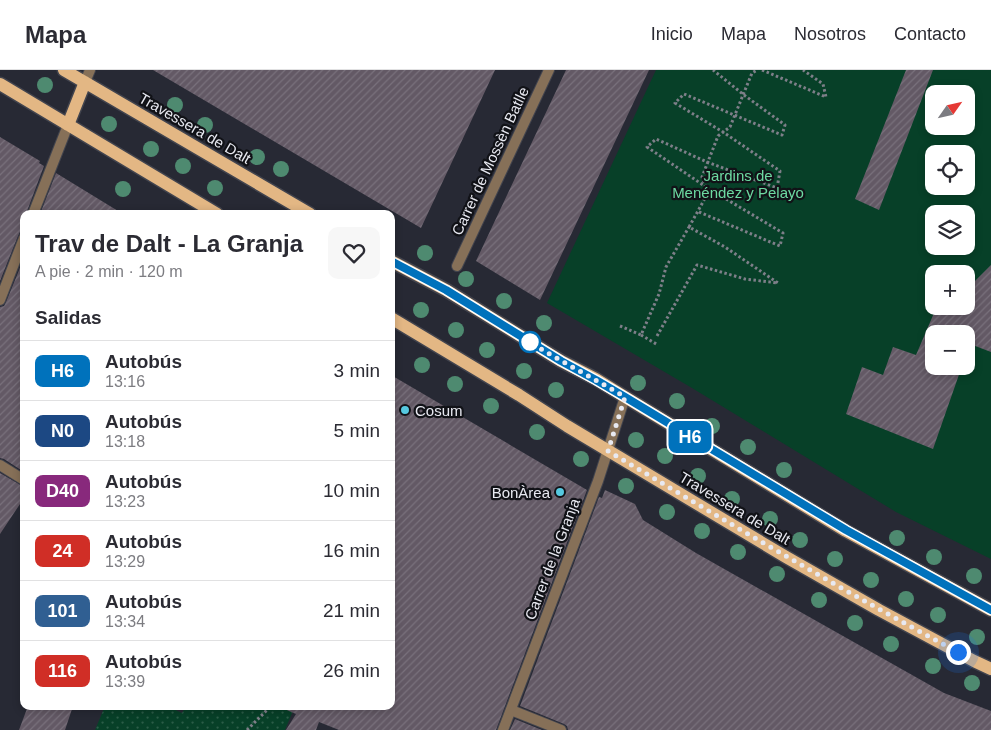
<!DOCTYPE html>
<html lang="es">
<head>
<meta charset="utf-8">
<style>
  body { margin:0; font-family:Arial,sans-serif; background:#f7f7f7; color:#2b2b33; height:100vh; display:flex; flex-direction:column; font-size:19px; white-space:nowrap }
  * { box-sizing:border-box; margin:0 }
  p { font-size:16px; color:#7c7c81 }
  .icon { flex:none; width:28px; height:28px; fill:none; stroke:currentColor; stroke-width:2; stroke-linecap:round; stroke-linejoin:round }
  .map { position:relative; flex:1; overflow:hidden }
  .panel { position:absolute; left:20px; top:140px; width:375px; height:500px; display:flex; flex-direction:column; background:#fff; border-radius:10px; box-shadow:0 2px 8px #0003 }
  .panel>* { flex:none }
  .badge { padding:0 10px; border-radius:8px; font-size:18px; line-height:32px }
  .needle { width:32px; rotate:56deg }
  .buttons { position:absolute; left:925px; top:15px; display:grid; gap:10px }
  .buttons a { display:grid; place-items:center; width:50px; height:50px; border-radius:10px; background:#fff; box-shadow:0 2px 8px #0003; font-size:25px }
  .you { position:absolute; width:25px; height:25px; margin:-12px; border:4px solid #fff; border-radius:50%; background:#1a73e8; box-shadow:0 0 0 8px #1a73e833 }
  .map>.badge { position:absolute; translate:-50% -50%; box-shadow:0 0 0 2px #fff }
  h2 { padding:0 15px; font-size:19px; line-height:45px }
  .round { display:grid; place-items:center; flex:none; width:52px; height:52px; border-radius:10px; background:#f7f7f7 }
  .overview { display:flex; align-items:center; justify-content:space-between; height:85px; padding:0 15px }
  h1 { font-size:24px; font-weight:800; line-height:38px }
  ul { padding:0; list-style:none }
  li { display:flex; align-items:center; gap:15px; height:60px; padding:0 15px; border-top:1px solid #e1e1e2 }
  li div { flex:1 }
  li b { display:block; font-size:19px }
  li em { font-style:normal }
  li .badge { min-width:55px; font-weight:700; text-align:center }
  header { display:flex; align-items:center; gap:30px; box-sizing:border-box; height:70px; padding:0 25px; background:#fff; border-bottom:1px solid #e1e1e2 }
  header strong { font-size:24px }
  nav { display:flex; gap:28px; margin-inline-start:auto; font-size:18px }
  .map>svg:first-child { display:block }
</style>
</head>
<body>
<header>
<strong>Mapa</strong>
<nav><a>Inicio</a><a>Mapa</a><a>Nosotros</a><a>Contacto</a></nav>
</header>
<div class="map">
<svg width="991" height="660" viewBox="0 0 991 660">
  <defs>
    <pattern id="park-dots" width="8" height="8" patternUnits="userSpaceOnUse" patternTransform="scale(1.25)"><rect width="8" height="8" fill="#074028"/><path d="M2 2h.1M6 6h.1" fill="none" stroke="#2b5c48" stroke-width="1.8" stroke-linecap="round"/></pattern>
    <pattern id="building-hatch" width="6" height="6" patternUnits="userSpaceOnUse" patternTransform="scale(1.25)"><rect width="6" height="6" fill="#635965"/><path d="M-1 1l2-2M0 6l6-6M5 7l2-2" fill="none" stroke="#79717c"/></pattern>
  </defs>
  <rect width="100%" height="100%" fill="#272934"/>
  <path fill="url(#park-dots)" d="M105,636H167L182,643L186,636H295L285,660H95Z"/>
  <path fill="#074028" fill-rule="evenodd" d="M656,0H991V489L896,442L692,318L547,233ZM934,24H966V56H934ZM934,84H966V116H934ZM934,144H966V176H934ZM934,204H966V236H934ZM934,264H966V296H934Z"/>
  <path fill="url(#building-hatch)" d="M153,0H495L421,158Z
    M566,0H649L540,230L476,191Z
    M906,0H933L879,140L855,129Z
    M0,67L40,91L39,93L44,96L26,144H24V161L20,162L18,166L0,211Z
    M56,103L123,144H40Z
    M24,188V402L4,389L0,388V237L4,236L6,232Z
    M991,195V282L970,274L966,284V264H934V296H962L933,379L846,344L862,297L883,305L893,277L916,285L937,236H966V220Z
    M391,305L587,420L496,660H339L319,652L316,660H286L296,644L282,638L283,636H391Z
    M0,403L24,417V428L0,464Z
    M605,420L635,434L643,450L696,483L944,623L991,641V660H568L567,656L564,654L520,636L599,427L602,428Z
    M28,636H73L65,660H19Z
    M515,649L542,660H510Z"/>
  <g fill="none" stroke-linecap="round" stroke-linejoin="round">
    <defs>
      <path id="pedestrian" d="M457,196L549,0"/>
      <path id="minor" d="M85,12L90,0
        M33,144L68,55
        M0,230L24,168
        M0,395L24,410
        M511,640L561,660
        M503,660L598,411L625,327"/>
      <path id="primary" d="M64,0L310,144
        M0,14L217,144
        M68,55L85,12
        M391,191L446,220L561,291L596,309L625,327L846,461L991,540
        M391,248L519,325L567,356L786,487L879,540L974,591L991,599"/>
    </defs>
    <use href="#pedestrian" stroke="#42444e" stroke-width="12"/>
    <use href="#minor" stroke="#42444e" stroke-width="12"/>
    <use href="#primary" stroke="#42444e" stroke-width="15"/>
    <path stroke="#7e7f89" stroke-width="3" stroke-dasharray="2.5 2.5" stroke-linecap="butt" d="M762,0L826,27L823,14L803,0
      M699,142L780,176L783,163L706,117L647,77L656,69L707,92L777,118L780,101L723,62L675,33L684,24L782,65L785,55L744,25L713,0
      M620,256L641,265L659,224L666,197L689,157
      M657,266L697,195L745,209L778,213L725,177L689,157L708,123L702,107L718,66L730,57L752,3L757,0
      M247,660L271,636"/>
    <use href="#pedestrian" stroke="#867058" stroke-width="10"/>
    <use href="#minor" stroke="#867058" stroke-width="10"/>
    <use href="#primary" stroke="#e3b784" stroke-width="12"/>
    <path stroke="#7e7f89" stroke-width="3" stroke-dasharray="2.5 2.5" stroke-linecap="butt" d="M641,265L658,275"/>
  </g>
  <g fill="#4e8a70">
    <circle cx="45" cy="15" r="8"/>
    <circle cx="175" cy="35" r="8"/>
    <circle cx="109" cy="54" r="8"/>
    <circle cx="205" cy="55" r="8"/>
    <circle cx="151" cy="79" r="8"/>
    <circle cx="257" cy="87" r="8"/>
    <circle cx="183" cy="96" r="8"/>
    <circle cx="281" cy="99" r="8"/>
    <circle cx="215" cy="118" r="8"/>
    <circle cx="123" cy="119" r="8"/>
    <circle cx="425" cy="183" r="8"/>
    <circle cx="466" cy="209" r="8"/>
    <circle cx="504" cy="231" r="8"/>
    <circle cx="421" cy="240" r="8"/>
    <circle cx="544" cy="253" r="8"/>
    <circle cx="456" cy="260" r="8"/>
    <circle cx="487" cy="280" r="8"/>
    <circle cx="422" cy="295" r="8"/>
    <circle cx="524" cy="301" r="8"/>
    <circle cx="638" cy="313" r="8"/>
    <circle cx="455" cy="314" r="8"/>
    <circle cx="556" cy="320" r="8"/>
    <circle cx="677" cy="331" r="8"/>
    <circle cx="491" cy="336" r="8"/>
    <circle cx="712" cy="356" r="8"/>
    <circle cx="537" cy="362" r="8"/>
    <circle cx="636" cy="370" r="8"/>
    <circle cx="748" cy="377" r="8"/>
    <circle cx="665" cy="386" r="8"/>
    <circle cx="581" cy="389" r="8"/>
    <circle cx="784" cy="400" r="8"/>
    <circle cx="698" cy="406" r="8"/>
    <circle cx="626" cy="416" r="8"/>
    <circle cx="732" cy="429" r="8"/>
    <circle cx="667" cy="442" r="8"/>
    <circle cx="770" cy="449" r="8"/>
    <circle cx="702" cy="461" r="8"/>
    <circle cx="897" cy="468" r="8"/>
    <circle cx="800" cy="470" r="8"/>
    <circle cx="738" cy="482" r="8"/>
    <circle cx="934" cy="487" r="8"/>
    <circle cx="835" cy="489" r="8"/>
    <circle cx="777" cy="504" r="8"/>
    <circle cx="974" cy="506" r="8"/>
    <circle cx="871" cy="510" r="8"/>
    <circle cx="906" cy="529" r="8"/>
    <circle cx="819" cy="530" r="8"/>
    <circle cx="938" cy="545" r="8"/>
    <circle cx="855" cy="553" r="8"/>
    <circle cx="977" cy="567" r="8"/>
    <circle cx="891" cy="574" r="8"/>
    <circle cx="933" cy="596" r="8"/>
    <circle cx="972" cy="613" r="8"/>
  </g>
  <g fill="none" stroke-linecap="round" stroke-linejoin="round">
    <defs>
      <path id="line" d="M391,191L446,220L561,291L596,310L625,327L846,460L991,540"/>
    </defs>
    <use href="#line" stroke="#fff" stroke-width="11"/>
    <use href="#line" stroke="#0072bc" stroke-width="8"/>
    <path stroke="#e8e9f1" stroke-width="5" stroke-dasharray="0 9" d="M530,272L528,271C560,291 593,308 625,327L608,381C724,450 839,519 958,582"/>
  </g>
  <circle fill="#fff" stroke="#0072bc" stroke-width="2.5" cx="530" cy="272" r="10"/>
  <g fill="#56c9e0" stroke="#111217" stroke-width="2">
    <circle cx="405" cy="340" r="5"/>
    <circle cx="560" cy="422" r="5"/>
  </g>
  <g text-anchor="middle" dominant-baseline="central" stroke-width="4.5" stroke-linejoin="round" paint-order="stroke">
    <g font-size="15" fill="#e8e9f1" stroke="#111217">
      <text transform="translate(195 58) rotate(30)">Travessera de Dalt</text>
      <text transform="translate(490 91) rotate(-65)">Carrer de Mossèn Batlle</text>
      <text transform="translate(735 438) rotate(31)">Travessera de Dalt</text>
      <text transform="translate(552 489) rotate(-69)">Carrer de la Granja</text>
    </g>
    <g font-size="15" fill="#6ddaa2" stroke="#111217">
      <text x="738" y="105">Jardins de<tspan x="738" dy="17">Menéndez y Pelayo</tspan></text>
    </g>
    <g font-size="15" fill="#e8e9f1" stroke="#111217" text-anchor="start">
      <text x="415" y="340">Cosum</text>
      <text x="550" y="422" text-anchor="end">BonÀrea</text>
    </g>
  </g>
</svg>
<div class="buttons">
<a><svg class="needle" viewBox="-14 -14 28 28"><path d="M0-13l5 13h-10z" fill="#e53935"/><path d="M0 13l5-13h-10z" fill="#7c7c81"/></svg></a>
<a><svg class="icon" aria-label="locate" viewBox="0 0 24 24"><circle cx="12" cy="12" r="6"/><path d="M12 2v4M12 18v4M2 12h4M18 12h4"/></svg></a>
<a><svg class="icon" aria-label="layers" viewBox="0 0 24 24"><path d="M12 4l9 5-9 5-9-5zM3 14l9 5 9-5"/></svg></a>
<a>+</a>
<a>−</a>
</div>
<div class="you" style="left:958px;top:582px"></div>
<b class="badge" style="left:690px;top:367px;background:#0072bc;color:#fff">H6</b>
<section class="panel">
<div class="overview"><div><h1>Trav de Dalt - La Granja</h1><p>A pie · 2 min · 120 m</p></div><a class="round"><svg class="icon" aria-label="heart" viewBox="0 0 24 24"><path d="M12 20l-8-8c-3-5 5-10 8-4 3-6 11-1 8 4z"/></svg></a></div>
<h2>Salidas</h2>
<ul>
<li><span class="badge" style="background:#0072bc;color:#fff">H6</span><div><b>Autobús</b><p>13:16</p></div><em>3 min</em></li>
<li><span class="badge" style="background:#1c4883;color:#fff">N0</span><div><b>Autobús</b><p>13:18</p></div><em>5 min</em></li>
<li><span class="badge" style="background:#88297c;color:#fff">D40</span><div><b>Autobús</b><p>13:23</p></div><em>10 min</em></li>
<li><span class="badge" style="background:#d02e26;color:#fff">24</span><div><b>Autobús</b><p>13:29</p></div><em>16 min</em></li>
<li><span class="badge" style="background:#305f92;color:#fff">101</span><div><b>Autobús</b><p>13:34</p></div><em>21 min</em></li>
<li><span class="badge" style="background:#d02e26;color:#fff">116</span><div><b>Autobús</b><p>13:39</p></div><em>26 min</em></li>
</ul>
</section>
</div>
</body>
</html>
